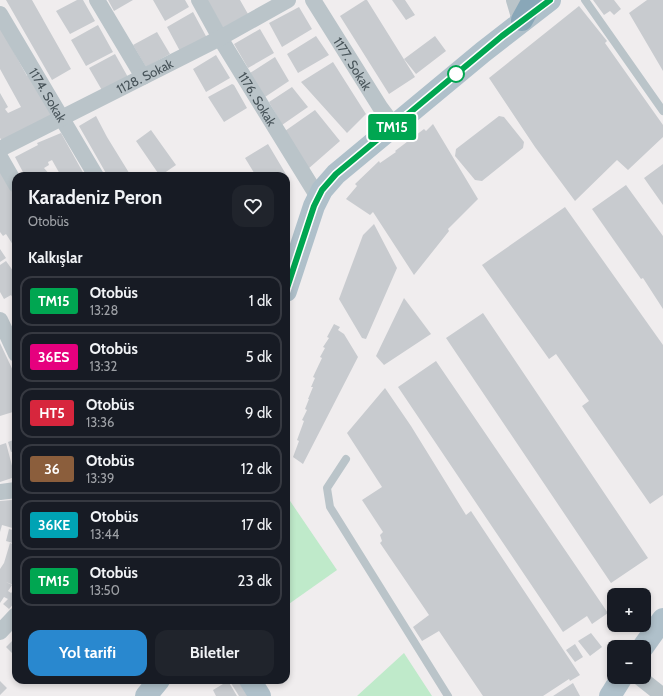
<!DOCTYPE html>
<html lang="tr">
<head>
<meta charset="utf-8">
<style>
  body { margin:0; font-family:Cabin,sans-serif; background:#20242c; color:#f1f3f6; height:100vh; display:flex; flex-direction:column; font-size:15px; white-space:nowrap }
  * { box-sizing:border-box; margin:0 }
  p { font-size:13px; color:#9ea1a6 }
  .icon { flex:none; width:22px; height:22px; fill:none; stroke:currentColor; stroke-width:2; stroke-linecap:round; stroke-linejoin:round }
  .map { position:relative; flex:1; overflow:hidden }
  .details { position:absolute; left:12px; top:172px; width:278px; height:512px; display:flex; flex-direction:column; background:#171b24; border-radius:12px; box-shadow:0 2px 6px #0003 }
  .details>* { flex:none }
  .badge { padding:0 8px; border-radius:3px; font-size:14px; line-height:26px }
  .fabs { position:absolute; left:607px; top:588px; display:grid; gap:8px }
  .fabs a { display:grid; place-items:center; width:44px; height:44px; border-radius:8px; background:#171b24; box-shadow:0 2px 6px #0003; font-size:20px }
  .map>.badge { position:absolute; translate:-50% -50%; box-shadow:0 0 0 2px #fff }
  h2 { padding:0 16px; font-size:15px; line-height:36px }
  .round { display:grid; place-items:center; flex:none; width:42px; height:42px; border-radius:12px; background:#20242c }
  .headline { display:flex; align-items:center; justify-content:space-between; height:68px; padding:0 16px }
  h1 { font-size:19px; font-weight:700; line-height:30px }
  .button { display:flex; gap:8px; margin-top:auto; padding:8px 16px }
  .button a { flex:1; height:46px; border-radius:12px; background:#2988cf; color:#fff; font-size:16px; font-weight:700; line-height:46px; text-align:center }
  .button a+a { background:#20242c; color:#f1f3f6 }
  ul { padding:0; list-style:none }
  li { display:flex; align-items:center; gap:12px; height:50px; margin:0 8px 6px; padding:0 8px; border:2px solid #363941; border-radius:12px }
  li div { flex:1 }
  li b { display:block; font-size:15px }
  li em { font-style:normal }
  li .badge { min-width:44px; font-weight:700; text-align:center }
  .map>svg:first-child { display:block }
</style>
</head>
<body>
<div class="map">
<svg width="663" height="696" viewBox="0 0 663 696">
  <rect width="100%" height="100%" fill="#f0edee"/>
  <path fill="#bfeaca" d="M286,495L337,570L286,606Z
    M404,653L432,696H357Z"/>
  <path fill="#c8cbcf" d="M6,0H32L71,69L52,80Z
    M77,0H83L95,21L70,34L56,11Z
    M108,0H133L114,11Z
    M153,0H185L189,7L165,21Z
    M207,0H240L248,14L223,28Z
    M365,0H367L415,77L389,94L340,16Z
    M392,0H405L415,15L406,20Z
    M593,0H614L621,9L614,15L610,11L604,15Z
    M647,0H663V71L629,13Z
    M579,6L607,41L605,43L663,125V137L628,170L617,160L575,201L535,147L489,78Z
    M299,7L312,29L282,47L269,23Z
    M193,12L207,38L181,53L167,27Z
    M98,25L113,52L86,66L71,40Z
    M0,27L27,76H28L53,117L3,142L0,138V93L8,107L5,109L8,113L21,107L0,69Z
    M260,29L274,53L248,68L234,44Z
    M157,32L170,54L146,67L133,45Z
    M316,36L329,55L298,73L287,54Z
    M435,36L446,51L416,74L404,59Z
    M115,54L129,79L103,92L89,68Z
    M216,55L230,78L206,92L193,69Z
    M275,57L289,81L265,97L250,73Z
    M333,62L366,114L347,133L301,82Z
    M232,84L234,85L247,108L224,122L208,97Z
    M292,87L308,107L282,125L269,102Z
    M315,110L340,141L308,169L285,131Z
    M96,116L107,137L131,176L107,175L79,126Z
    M499,116L504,117L524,142L523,148L482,181L475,180L455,156L456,149Z
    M433,124L478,199L448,229L449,231L414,275L373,212L370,215L346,199L357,186L355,184L379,161L380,163L396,152L395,151L424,129L426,131Z
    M151,130L176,165L160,176L136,141Z
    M61,133L85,176H61L52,160L48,162L49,165L44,168L51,176H25L15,157L38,145L37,143Z
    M268,144L290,181L286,190V176H256L245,158Z
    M663,164V205L644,178Z
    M0,171L16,198V255L13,249L15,248L6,234L3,236L0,232Z
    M626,185L663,236V309L643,278L641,279L592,209Z
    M565,207L663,345V495L650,504L582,406L589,401L556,354L549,359L482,265Z
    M374,224L397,268L366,339L362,338L339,299L363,235Z
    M0,249L6,258L0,262Z
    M6,261L16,275V303L11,295L4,299L0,292V265Z
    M404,298L431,334L384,365L376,356Z
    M483,313L648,558L611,583L446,338Z
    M334,324L340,327L338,330L344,334L358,357L303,464L293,457L299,441L297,440L304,421L302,420L307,410L305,409L309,399H308L313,387H311L315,378L313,377L322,358L320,357L325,348L323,347L329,338L327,337Z
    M0,343L16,377V411L0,416Z
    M436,361L608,613L592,624L587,616L563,632L398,387Z
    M385,388L411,426L466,515L471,511L580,675L570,681L569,679L543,696H483L439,631L422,641L413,627L429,615L380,543L382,541L380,535L383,532L362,500L382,487L347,433Z
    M16,439V450L11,452L8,442Z
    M6,443L15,477L0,482V445Z
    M12,500H16V529L2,525L0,532V501Z
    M9,529L16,531V544L6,541Z
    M10,543L16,545V586L6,582L12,585L8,591L11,593L15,589L16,590V601L9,609L3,604L8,599L4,597L0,603V569L4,563Z
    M591,633L602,647L590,656L578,641Z
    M16,637V657L6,647Z
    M575,644L583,657L575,662L566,650Z
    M229,680H240L250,696H239Z
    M0,681L7,688L0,695Z
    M228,681L237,696H216L213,690Z
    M573,683L580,696H553Z"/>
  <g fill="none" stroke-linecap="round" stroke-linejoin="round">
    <defs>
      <path id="motorway" d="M522,20L533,0"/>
    </defs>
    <use href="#motorway" stroke="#7492a4" stroke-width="24"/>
    <path stroke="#bac4c9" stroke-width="8" d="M585,0L663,111
      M346,459L327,488L330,507L448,696"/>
    <g stroke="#bac4c9" stroke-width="16">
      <path d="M97,0L143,77"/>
      <path id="s1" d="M199,0L220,38L318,197"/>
      <path id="s2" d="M313,0L380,107L394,126"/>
      <path id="s3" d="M0,14L96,176"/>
      <path id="s4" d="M0,149L220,38L288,0"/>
      <path d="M0,157L16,185"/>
      <path d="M0,320L16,354"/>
      <path d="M0,492L16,490"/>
      <path d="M0,632L16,615"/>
      <path d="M639,677L663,696"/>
    </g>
    <path stroke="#bac4c9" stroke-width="20" d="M516,0L522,20"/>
    <path stroke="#afc0ca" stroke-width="22" d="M286,291L314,206L322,190L336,174L483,52L550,0
      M643,647L663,619
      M250,680L260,696
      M146,696L159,680
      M610,696L622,677"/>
    <use href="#motorway" stroke="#89a7b8" stroke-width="22"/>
  </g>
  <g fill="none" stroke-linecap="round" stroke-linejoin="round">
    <defs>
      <path id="line" d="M286,291L314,206L322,190L336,174L502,36L550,0"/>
    </defs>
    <use href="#line" stroke="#fff" stroke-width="9"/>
    <use href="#line" stroke="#00a651" stroke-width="6"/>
  </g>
  <circle fill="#fff" stroke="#00a651" stroke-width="2" cx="456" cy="74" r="8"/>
  <g text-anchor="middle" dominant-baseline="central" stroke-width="3" stroke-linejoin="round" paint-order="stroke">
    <g font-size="13" fill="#475359" stroke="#fff">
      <text stroke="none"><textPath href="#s2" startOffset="75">1177. Sokak</textPath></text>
      <text stroke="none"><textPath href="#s4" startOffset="162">1128. Sokak</textPath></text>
      <text stroke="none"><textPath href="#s3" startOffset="94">1174. Sokak</textPath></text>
      <text stroke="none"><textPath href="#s1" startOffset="115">1176. Sokak</textPath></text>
    </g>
  </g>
</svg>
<div class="fabs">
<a>+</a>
<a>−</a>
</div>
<b class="badge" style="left:392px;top:127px;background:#00a651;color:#fff">TM15</b>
<section class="details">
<div class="headline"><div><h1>Karadeniz Peron</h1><p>Otobüs</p></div><a class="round"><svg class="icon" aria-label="heart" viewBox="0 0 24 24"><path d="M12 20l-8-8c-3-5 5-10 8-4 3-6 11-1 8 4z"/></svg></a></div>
<h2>Kalkışlar</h2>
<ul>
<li><span class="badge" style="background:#00a651;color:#fff">TM15</span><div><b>Otobüs</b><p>13:28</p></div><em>1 dk</em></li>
<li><span class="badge" style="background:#e6007e;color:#fff">36ES</span><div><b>Otobüs</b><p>13:32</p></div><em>5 dk</em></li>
<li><span class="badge" style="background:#d7263d;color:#fff">HT5</span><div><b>Otobüs</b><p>13:36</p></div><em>9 dk</em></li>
<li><span class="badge" style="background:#8b5e3c;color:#fff">36</span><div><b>Otobüs</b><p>13:39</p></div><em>12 dk</em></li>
<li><span class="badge" style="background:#00a3b4;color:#fff">36KE</span><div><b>Otobüs</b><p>13:44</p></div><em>17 dk</em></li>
<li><span class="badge" style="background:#00a651;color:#fff">TM15</span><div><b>Otobüs</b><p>13:50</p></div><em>23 dk</em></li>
</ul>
<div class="button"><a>Yol tarifi</a><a>Biletler</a></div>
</section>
</div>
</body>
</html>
